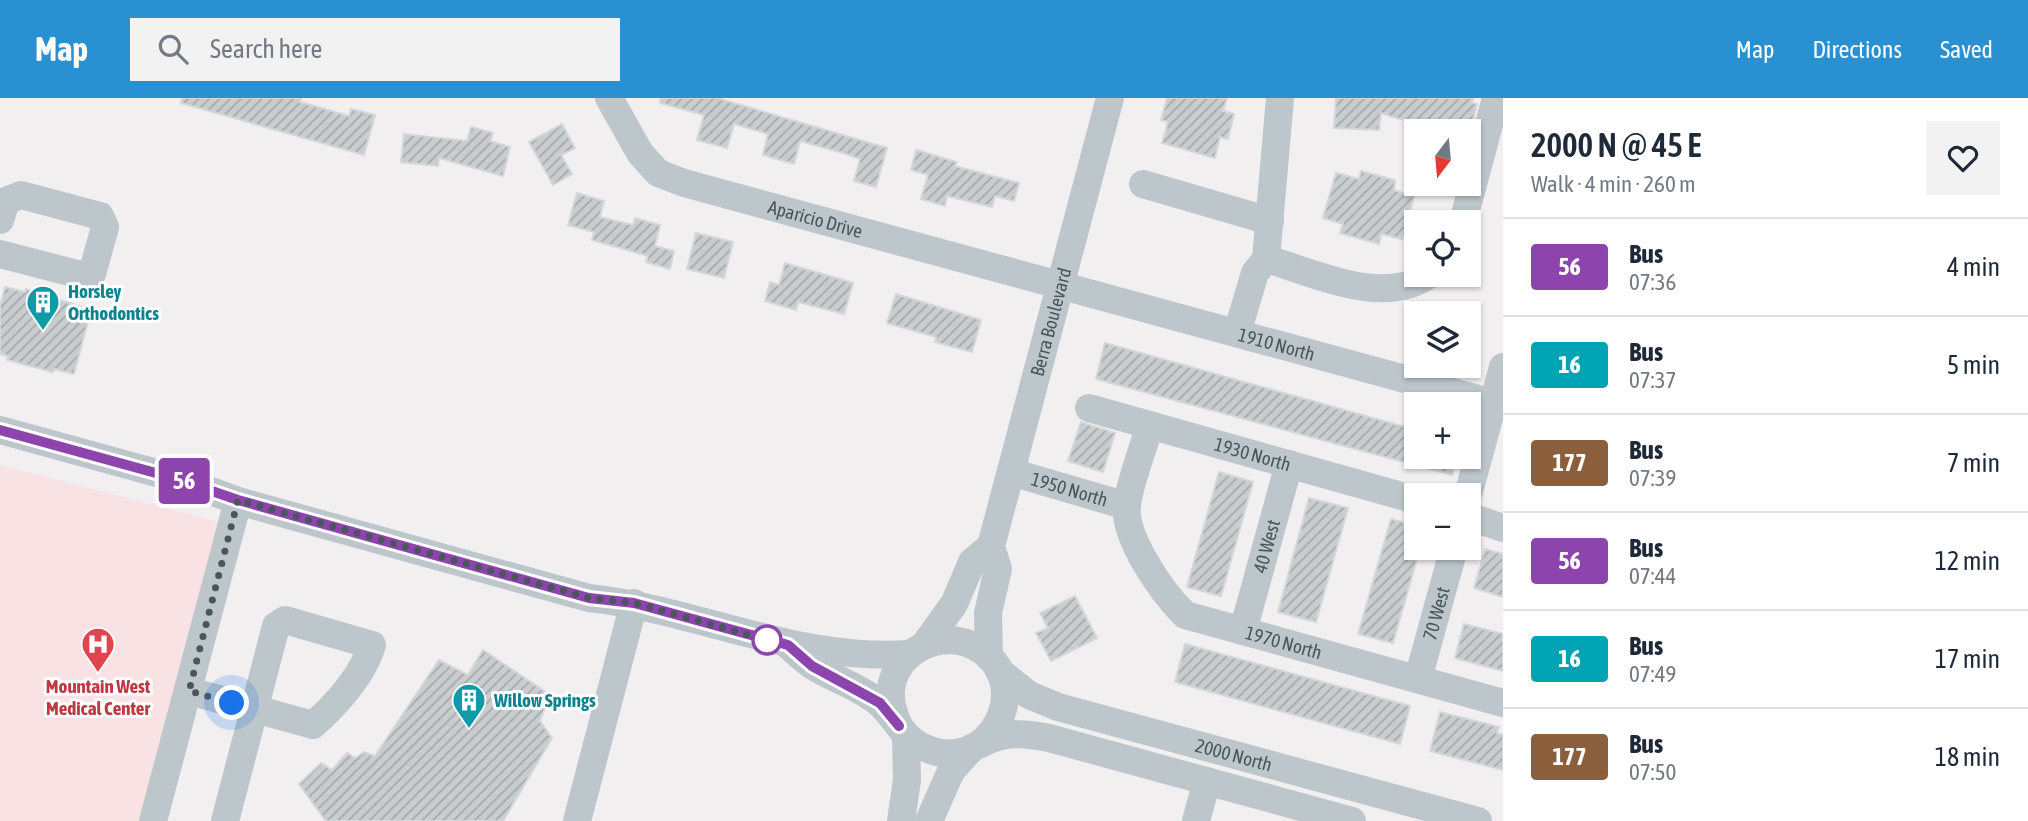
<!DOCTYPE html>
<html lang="en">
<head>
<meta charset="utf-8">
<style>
  body { margin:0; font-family:"Asap Condensed",sans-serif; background:#f2f2f3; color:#1f2937; height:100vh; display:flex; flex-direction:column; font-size:26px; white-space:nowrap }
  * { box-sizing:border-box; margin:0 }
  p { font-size:23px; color:#747a83 }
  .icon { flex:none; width:38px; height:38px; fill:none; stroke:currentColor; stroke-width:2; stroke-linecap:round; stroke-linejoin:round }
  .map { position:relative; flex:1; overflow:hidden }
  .details { display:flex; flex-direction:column; background:#fff; width:525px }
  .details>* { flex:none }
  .badge { padding:0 14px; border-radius:5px; font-size:24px; line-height:46px }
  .needle { width:46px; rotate:196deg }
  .buttons { position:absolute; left:1404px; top:21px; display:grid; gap:14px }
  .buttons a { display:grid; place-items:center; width:77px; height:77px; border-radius:0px; background:#fff; box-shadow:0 2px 5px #0004; font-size:35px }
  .you { position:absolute; width:35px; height:35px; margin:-18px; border:5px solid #fff; border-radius:50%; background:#1a73e8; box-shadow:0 0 0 10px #1a73e833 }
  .map>.badge { position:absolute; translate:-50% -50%; box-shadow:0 0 0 4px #fff }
  .round { display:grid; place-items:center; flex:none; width:74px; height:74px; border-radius:0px; background:#f2f2f3 }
  .summary { display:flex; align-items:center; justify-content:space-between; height:119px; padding:0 28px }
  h1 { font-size:33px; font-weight:600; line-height:52px }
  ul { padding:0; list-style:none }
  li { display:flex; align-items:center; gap:21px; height:98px; padding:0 28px; border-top:2px solid #e0e1e3 }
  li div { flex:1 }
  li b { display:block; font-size:26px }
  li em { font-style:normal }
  li .badge { min-width:77px; font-weight:700; text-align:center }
  header { display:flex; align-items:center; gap:42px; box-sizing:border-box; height:98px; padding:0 35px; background:#2991d2; color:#fff }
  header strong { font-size:33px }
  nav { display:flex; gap:38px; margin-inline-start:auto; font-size:24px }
  .search { width:490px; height:63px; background:#f2f2f3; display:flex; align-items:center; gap:18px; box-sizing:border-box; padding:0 24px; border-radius:0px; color:#747a83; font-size:26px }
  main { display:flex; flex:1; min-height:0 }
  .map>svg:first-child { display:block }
</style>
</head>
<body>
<header>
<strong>Map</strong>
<div class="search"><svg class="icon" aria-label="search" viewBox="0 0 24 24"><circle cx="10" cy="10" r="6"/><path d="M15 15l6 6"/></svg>Search here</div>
<nav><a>Map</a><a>Directions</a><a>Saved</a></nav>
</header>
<main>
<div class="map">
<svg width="1503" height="723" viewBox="0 0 1503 723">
  <defs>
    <pattern id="building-hatch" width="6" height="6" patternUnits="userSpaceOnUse" patternTransform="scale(1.75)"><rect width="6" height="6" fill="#cacdd0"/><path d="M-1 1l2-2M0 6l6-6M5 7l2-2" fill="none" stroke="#a6a9ac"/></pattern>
  </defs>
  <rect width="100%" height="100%" fill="#f2eff0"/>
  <path fill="#f9e2e4" d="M0,367L235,428L158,723H0Z"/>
  <path fill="url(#building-hatch)" stroke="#d4d7da" stroke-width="2" d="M182,0H301L300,4L349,18L351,11L375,17L364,57L181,5Z
    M661,0H717L887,50L876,89L854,83L860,61L843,55L800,43L794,66L763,57L768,36L734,26L727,50L697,42L704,17L660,5Z
    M1167,0H1227L1223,13L1234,16L1228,41L1220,39L1215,60L1162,45L1168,24L1161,22Z
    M1336,0H1473L1472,5L1477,6L1470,33H1417L1419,27L1381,15L1379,32L1334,30Z
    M562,26L575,50L561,57L572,76L553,87L529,44Z
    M471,29L493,35L490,43L510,49L503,78L439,60L438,68L401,64L404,36L467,43Z
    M916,52L957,64L955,68L1019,85L1014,103L995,98L992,109L947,98L945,108L921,101L928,77L911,72Z
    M1361,73L1395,82L1394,92L1414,99L1402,141L1381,136L1379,146L1340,135L1343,126L1323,120L1336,75L1359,81Z
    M577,95L604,103L600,119L633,127L635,120L660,127L655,148L674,153L670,171L646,164L648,158L592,142L594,134L568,127Z
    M696,135L733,144L724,180L687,171Z
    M785,165L853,185L844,216L798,204L796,212L765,203L770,184L779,187Z
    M5,189L25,194L26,191L91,212L74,276L54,271L53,274L7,262L8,258L0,256V208Z
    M896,196L981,222L972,254L935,244L936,239L887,225Z
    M1105,245L1416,332V359H1457L1452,377L1096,281Z
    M1081,324L1115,335L1103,374L1068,363Z
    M1219,374L1253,384L1221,498L1187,489Z
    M1309,400L1348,410L1316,524L1278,514Z
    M1391,421L1416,428V450H1420L1393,545L1358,536Z
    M1485,451L1503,456V499L1474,490Z
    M1075,498L1097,540L1051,563L1036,535L1048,530L1040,515Z
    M1464,526L1503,536V573L1455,560Z
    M1185,546L1410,608L1400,646L1175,584Z
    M483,552L550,597L540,623L552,640L503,723H326L299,686L321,665L332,672L347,655L355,660L364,654L375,658L439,562L468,577Z
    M1440,614L1499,629L1497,635L1503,637V672L1430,653Z"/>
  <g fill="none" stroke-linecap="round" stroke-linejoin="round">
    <g stroke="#bcc6cb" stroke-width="28">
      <path id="s1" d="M609,0L640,55L658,75L684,85L1493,305"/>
      <path d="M1143,86L1270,123"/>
      <path d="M0,122L6,103L21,97L100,118L105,129L92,176H77L0,156"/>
      <path d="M1463,124L1496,0"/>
      <path d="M1266,161L1280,0"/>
      <path d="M1237,235L1255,175L1266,161C1316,175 1382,209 1429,177"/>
      <path id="s2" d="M1089,310L1416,402"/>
      <path id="s3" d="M1150,328C1142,353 1132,379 1127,405C1122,438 1162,494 1185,517L1503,605"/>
      <path d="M0,332L175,380L238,403L589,500C699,512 797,564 910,556"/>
      <path id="s4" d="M1011,374L1127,408"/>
      <path d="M1468,397L1503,269"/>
      <path d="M1468,418L1503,430"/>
      <path id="s5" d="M1243,533L1289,366"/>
      <path d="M926,545L954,506L972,464L991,448"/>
      <path d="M788,547C796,554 804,562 813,568C834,581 858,588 878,604C895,618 902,640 923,649C989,681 1039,584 976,549C942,530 894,553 891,592C890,606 894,616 899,628"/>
      <path id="s6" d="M989,559L988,515L998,471L991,448L1110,0"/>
      <path id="s7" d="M999,573L1029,597L1058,609L1478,723"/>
      <path id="s8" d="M1418,581L1454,450"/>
      <path d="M189,593L313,627C336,607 363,577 372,547L285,522L276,528L225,723"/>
      <path d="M981,646C1003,633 1025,635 1049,640L1352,723"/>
      <path d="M153,723L238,403"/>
      <path d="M577,723L634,505"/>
      <path d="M901,723L907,682L906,638"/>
      <path d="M929,723L951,673L971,651"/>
      <path d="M1196,723L1207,683"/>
    </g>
  </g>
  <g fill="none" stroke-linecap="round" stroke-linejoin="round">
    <defs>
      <path id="line" d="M0,332L174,380L238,402L589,500L634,505L788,547L812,568L880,605L899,628"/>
    </defs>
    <use href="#line" stroke="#fff" stroke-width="16"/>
    <use href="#line" stroke="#8e44ad" stroke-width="10"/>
    <path stroke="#49565b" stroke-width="7" stroke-dasharray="0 12.6" d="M232,605L189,593L238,402L589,500L634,505L767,542"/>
  </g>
  <defs>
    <symbol id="building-pin" viewBox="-11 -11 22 30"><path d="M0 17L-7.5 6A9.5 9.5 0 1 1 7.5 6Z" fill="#0f9aa8" stroke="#fff"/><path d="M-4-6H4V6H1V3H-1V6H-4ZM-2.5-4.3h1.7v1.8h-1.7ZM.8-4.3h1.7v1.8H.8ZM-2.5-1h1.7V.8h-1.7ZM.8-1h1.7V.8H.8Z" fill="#fff"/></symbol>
    <symbol id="hospital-pin" viewBox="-11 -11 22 30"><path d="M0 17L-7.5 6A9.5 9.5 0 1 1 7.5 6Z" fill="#e0444e" stroke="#fff"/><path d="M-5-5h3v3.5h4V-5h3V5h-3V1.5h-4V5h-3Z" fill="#fff"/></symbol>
  </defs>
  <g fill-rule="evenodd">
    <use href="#building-pin" x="24" y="185" width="38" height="52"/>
    <use href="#hospital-pin" x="79" y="527" width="38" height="52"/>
    <use href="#building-pin" x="450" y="583" width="38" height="52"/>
  </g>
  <circle fill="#fff" stroke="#8e44ad" stroke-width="3.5" cx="767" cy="542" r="14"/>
  <g text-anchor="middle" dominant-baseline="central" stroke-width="6" stroke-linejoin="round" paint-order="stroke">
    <g font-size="19" fill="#49565b" stroke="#fff">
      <text stroke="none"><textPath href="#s1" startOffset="254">Aparicio Drive</textPath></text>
      <text stroke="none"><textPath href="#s6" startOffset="345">Berra Boulevard</textPath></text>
      <text stroke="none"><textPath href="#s1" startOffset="732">1910 North</textPath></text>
      <text stroke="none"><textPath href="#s2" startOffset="170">1930 North</textPath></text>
      <text stroke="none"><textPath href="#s4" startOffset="61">1950 North</textPath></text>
      <text stroke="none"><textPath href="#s5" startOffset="88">40 West</textPath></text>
      <text stroke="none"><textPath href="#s8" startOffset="68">70 West</textPath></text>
      <text stroke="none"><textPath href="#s3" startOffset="312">1970 North</textPath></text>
      <text stroke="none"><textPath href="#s7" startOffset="252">2000 North</textPath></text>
    </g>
    <g font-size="19" font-weight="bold" fill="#0d838f" stroke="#fff" text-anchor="start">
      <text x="68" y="193">Horsley<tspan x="68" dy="22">Orthodontics</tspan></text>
      <text x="494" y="602">Willow Springs</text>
    </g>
    <g font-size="19" font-weight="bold" fill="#be3a42" stroke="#fff">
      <text x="98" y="588">Mountain West<tspan x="98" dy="22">Medical Center</tspan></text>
    </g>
  </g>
</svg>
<div class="buttons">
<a><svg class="needle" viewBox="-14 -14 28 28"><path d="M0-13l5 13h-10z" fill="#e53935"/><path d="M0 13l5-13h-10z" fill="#747a83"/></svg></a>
<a><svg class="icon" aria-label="locate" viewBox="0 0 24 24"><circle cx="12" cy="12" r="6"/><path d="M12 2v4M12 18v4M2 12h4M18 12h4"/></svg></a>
<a><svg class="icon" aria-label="layers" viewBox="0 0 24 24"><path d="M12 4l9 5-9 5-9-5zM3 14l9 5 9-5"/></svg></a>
<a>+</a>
<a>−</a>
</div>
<div class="you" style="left:232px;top:605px"></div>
<b class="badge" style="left:184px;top:383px;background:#8e44ad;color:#fff">56</b>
</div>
<section class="details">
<div class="summary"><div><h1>2000 N @ 45 E</h1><p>Walk · 4 min · 260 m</p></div><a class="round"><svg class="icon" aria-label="heart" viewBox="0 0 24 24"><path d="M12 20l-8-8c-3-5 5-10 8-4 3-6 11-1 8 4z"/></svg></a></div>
<ul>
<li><span class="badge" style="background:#8e44ad;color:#fff">56</span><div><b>Bus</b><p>07:36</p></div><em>4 min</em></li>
<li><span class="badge" style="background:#00a3b4;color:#fff">16</span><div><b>Bus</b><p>07:37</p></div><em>5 min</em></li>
<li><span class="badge" style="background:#8b5e3c;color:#fff">177</span><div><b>Bus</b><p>07:39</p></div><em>7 min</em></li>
<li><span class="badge" style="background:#8e44ad;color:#fff">56</span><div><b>Bus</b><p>07:44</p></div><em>12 min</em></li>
<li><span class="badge" style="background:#00a3b4;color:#fff">16</span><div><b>Bus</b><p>07:49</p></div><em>17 min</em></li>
<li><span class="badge" style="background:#8b5e3c;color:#fff">177</span><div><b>Bus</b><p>07:50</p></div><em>18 min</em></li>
</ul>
</section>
</main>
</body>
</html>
